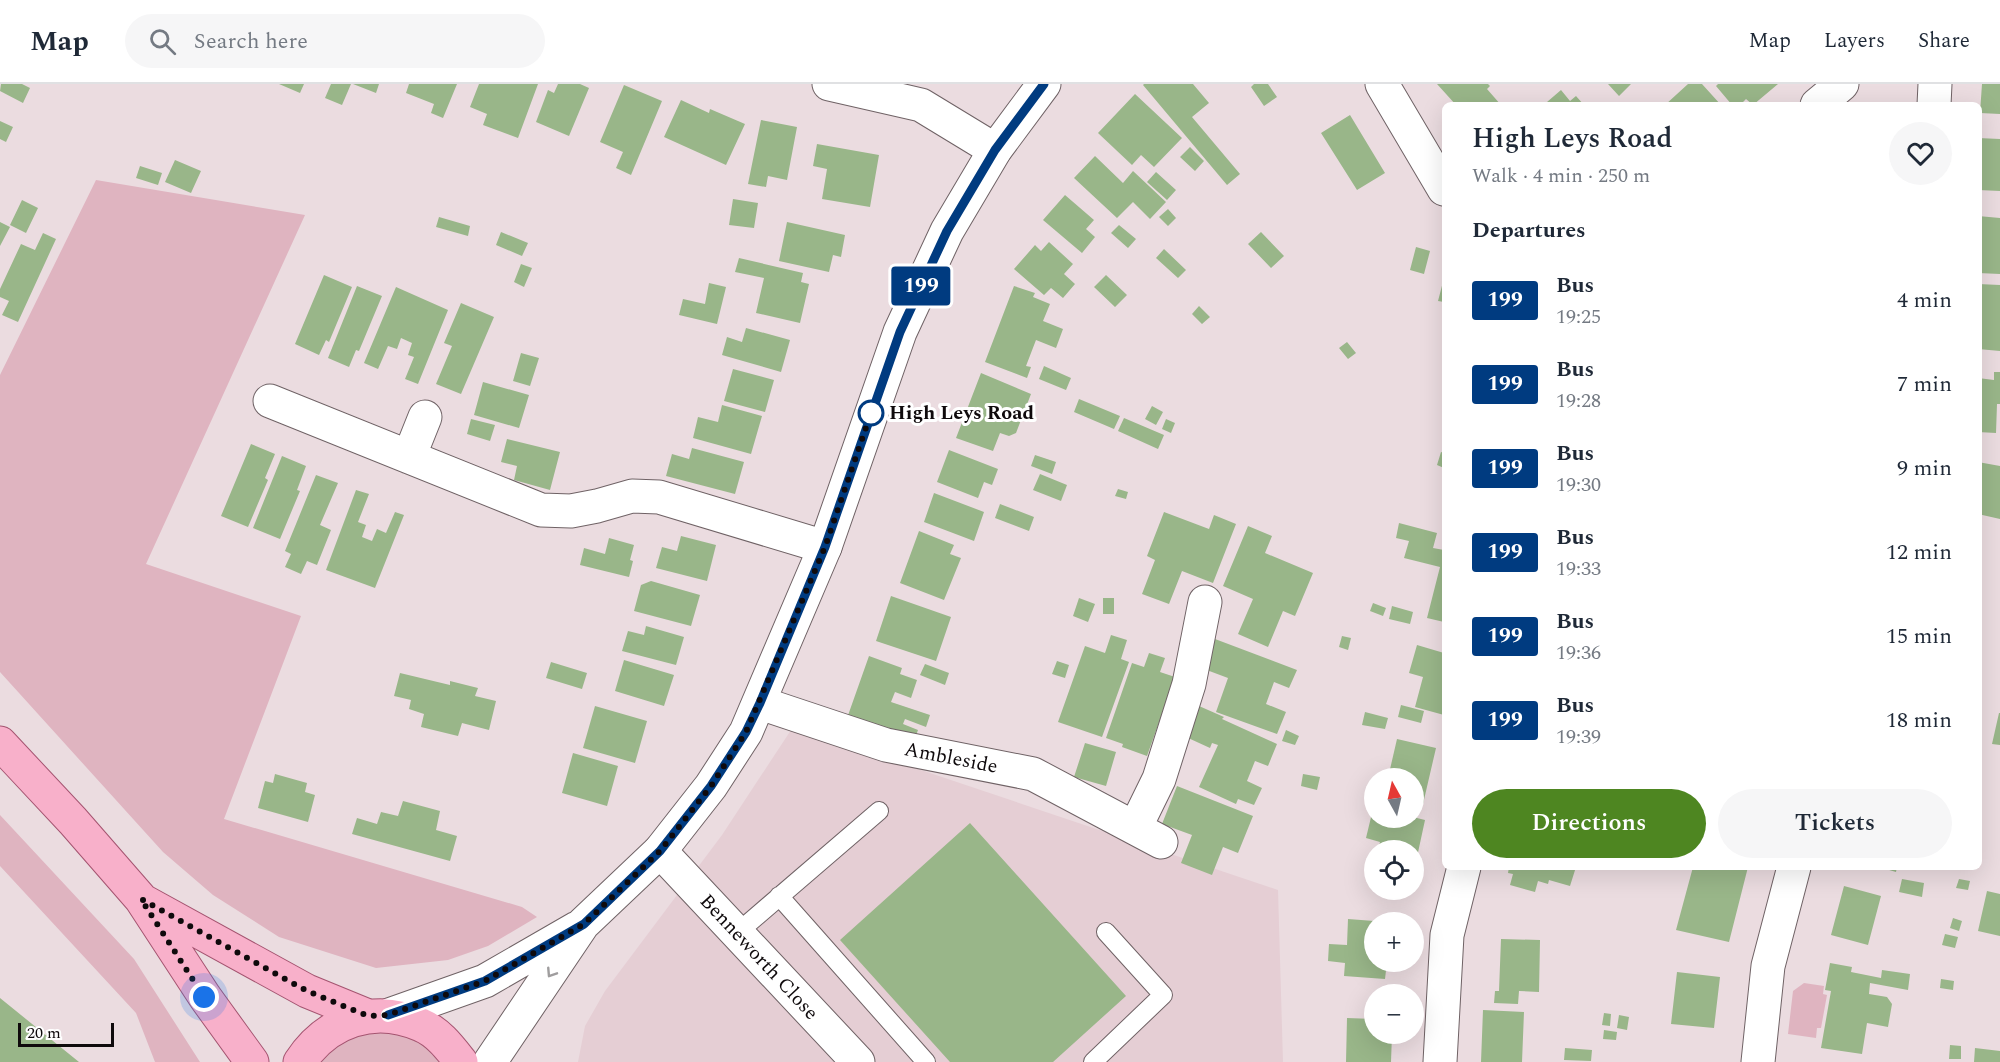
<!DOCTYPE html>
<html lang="en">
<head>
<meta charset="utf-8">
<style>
  body { margin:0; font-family:Spectral,serif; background:#f6f6f7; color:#1f2937; height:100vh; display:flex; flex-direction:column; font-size:22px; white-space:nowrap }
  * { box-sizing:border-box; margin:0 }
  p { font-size:20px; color:#747a83 }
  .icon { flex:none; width:33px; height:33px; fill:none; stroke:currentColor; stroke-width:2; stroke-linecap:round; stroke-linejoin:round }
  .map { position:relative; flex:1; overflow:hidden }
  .panel { position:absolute; left:1442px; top:18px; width:540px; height:768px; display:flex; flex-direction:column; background:#fff; border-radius:9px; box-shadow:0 6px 24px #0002 }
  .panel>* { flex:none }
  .badge { padding:0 12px; border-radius:4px; font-size:21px; line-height:39px }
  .needle { width:39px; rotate:352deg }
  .tools { position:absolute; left:1364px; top:684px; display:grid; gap:12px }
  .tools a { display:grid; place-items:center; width:60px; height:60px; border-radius:50%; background:#fff; box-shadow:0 6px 24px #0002; font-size:30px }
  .scale { position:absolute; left:18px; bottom:15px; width:96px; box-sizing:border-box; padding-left:6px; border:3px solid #0f0a0c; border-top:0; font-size:16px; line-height:21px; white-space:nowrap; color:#0f0a0c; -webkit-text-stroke:4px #fff; paint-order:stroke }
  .you { position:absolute; width:30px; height:30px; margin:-15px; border:4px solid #fff; border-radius:50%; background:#1a73e8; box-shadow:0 0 0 9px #1a73e833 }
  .map>.badge { position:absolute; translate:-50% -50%; box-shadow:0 0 0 3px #fff }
  h2 { padding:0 30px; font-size:22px; line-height:54px }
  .round { display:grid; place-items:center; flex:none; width:63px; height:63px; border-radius:32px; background:#f6f6f7 }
  .head { display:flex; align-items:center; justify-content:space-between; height:102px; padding:0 30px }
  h1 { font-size:28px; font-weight:600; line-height:45px }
  .primary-button { display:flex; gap:12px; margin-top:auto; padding:12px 30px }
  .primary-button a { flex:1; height:69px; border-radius:36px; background:#4e8621; color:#fff; font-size:24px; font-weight:600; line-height:69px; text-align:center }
  .primary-button a+a { background:#f6f6f7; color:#1f2937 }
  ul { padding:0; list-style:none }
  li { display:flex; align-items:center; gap:18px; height:84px; padding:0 30px }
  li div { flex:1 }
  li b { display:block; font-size:22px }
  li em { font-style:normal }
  li .badge { min-width:66px; font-weight:700; text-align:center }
  header { display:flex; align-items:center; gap:36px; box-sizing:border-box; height:84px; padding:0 30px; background:#fff; border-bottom:2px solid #e0e1e3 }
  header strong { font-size:28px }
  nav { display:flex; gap:33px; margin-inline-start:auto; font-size:21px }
  .search { width:420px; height:54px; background:#f6f6f7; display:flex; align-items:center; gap:15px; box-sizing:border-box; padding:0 21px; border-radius:33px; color:#747a83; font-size:22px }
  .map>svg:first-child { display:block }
</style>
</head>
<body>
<header>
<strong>Map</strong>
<div class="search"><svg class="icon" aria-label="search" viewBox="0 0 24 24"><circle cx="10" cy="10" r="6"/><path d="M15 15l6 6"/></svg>Search here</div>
<nav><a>Map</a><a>Layers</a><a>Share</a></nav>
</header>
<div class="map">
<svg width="2000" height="978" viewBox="0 0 2000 978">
  <rect width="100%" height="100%" fill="#ebdce0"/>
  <path fill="#e5ced4" d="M793,643L1278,806L1283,978H578L585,942L605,907L722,751Z"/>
  <path fill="#dfb4c0" d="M96,96L305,131L146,480L301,532L224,735L522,823L537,833L488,862L448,876L376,884L279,853L213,811L163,768L0,588V291Z
    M0,731L134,875L200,978H155L136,929L0,782Z
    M1804,899L1824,902L1823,910L1827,911L1821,944H1817L1816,954L1788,950L1793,907Z
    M380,945C406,953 422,955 439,978H319L344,954Z"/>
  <path fill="#99b689" d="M1,0H22L30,4L23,19L0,7Z
    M279,0H304L300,9Z
    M331,0H351L342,21L325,14Z
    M353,0H379L376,9Z
    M409,0H457L443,34L431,29L434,20L406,9Z
    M479,0H538L518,54L483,41L487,30L470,23Z
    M558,0H580L589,4L569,52L536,38L548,6L554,9Z
    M1144,0H1193L1209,19L1192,33L1240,90L1227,101L1143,1Z
    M1254,0H1268L1277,13L1264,22L1251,3Z
    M1437,0H1488L1490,2L1487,5L1501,21H1456Z
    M1608,0H1631L1619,12Z
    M1688,0H1702L1721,21H1665Z
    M1718,0H1778L1753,21L1746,15L1740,21H1732L1716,2Z
    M1982,0H2000V30L1980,29Z
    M624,1L662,17L631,91L616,84L623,68L600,58Z
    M1561,6L1570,17L1576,12L1584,21H1550L1547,18Z
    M1135,10L1182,54L1154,83L1141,71L1132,81L1098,49Z
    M681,16L709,29L710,25L745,40L726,81L664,53Z
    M1350,31L1385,89L1357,106L1321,49Z
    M761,36L797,43L787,96L768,92L766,103L748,100Z
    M0,37L13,43L6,58L0,55Z
    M1978,54L2000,55V107L1978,106Z
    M817,60L879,71L870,123L822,115L827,85L813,82Z
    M1190,63L1204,77L1195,87L1180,73Z
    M1095,72L1123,99L1133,87L1166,118L1150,135L1133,118L1117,134L1074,94Z
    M175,76L201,87L191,109L165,98Z
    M140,82L162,89L158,101L136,94Z
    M1156,88L1176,106L1167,116L1147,98Z
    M1065,111L1094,136L1086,145L1095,153L1082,169L1043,136Z
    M733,115L758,119L754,144L729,141Z
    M22,116L38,124L26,149L10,141Z
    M1168,125L1176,134L1168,142L1159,133Z
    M1978,132L2000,134V190L1978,189Z
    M439,133L470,142L468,152L436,143Z
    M0,138L10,143L0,162Z
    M787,138L845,151L841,173L833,171L829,188L779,177Z
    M1119,141L1136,155L1128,164L1111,149Z
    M501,148L528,159L522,172L496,161Z
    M1261,148L1284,172L1271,184L1248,160Z
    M43,149L56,155L18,238L2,231L9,217L0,213V205L21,160L35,166Z
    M1049,158L1073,180L1064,190L1075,200L1063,214L1051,204L1044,211L1014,185L1035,161L1041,167Z
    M1416,163L1430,167L1424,190L1410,186Z
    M1164,165L1186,186L1178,194L1156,174Z
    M739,174L803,189L801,198L809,200L800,239L756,229L764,194L735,188Z
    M521,180L532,184L524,203L514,198Z
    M324,191L352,203L329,258L326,256L319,271L295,260Z
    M1106,191L1127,211L1115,223L1094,203Z
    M1444,194V218L1438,217Z
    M709,199L726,203L717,240L679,231L683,215L705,220Z
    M1978,200L2000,201V267L1978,265Z
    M357,202L382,212L359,267L356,266L349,283L328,274Z
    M1014,202L1035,209L1033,213L1050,220L1043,237L1063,245L1056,264L1036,256L1026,282L1031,283L1027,294L985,278Z
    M396,203L448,226L418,300L405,295L414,273L408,271L412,259L401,254L397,265L388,262L378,285L364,279Z
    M461,219L494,233L461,310L436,300L452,262L444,259Z
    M1199,222L1210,233L1202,240L1192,230Z
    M746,244L790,256L781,288L722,271L727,253L742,258Z
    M1347,258L1356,269L1348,275L1339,264Z
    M521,269L539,274L530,302L513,297Z
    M1044,282L1071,294L1066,306L1039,295Z
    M733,285L774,296L765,328L724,317Z
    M1994,288H2000V320H1997L1996,349L1978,348V294L1994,296Z
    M981,289L1031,310L1016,349L1009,352L1000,349L993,367L956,354Z
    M483,298L529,311L519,344L474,331Z
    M1079,315L1120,332L1114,345L1074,328Z
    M722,321L762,332L751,370L693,354L698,333L718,338Z
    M1152,322L1163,328L1156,341L1145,335Z
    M1124,334L1164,351L1158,365L1118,347Z
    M471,335L495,341L490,357L467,350Z
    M1166,335L1175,339L1171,349L1162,345Z
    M507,355L560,368L550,406L514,396L517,382L501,378Z
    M251,360L275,370L265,394L268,396L248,443L221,432Z
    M692,364L744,378L735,410L666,392L672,370L689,375Z
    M949,366L998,385L992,401L984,398L978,414L937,398Z
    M1441,368L1444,369V384L1437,381Z
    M1035,371L1056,378L1052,390L1031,382Z
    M282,372L306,382L297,406L300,407L280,455L253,444Z
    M1978,378L2000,382V435L1978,430Z
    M1040,390L1067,401L1061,417L1033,406Z
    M316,391L338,399L320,441L331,446L317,481L307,477L301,490L285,483L291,470L285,467Z
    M1118,405L1128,408L1126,415L1115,412Z
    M356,406L369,410L358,438L366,441L362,453L372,457L377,445L386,449L395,428L404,431L375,504L326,486Z
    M934,409L984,428L974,457L924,438Z
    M1000,420L1034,433L1029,447L995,434Z
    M1164,428L1209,445L1214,431L1236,440L1213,499L1182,487L1169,520L1142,510L1155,476L1147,472Z
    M1399,439L1437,449L1433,464L1444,466V538L1427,534L1440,483L1404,474L1409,457L1396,454Z
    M1248,442L1272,452L1265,469L1313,489L1295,532L1283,527L1268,563L1238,550L1253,515L1223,502Z
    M919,447L954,461L950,470L961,474L944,516L900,499Z
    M681,452L716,461L707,497L656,484L662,463L677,467Z
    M609,454L634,461L630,476L633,477L629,493L580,481L584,464L605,470Z
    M651,497L700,511L691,542L634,527L641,501Z
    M891,512L951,533L936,577L876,557Z
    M1079,514L1095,520L1088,538L1073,532Z
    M1103,514H1114V530H1103Z
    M1373,519L1386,524L1383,532L1370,527Z
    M1392,522L1413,528L1410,540L1389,535Z
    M646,542L684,553L676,581L622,567L628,547L644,551Z
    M1111,551L1127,556L1121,575L1129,578L1102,653L1058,638L1085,562L1105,569Z
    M1342,552L1351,554L1348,566L1339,563Z
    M1215,555L1297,586L1289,604L1274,598L1266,620L1286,628L1277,650L1216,628L1228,594L1204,585Z
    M1417,561L1444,569V631L1415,623L1423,593L1409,589Z
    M1149,569L1165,574L1160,588L1175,593L1147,672L1122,663L1123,660L1106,654L1132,579L1144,583Z
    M869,572L902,584L900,590L917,596L911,614L895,608L891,618L930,631L926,643L905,635L903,640L918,646L914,657L846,637Z
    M624,576L674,591L664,622L615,607Z
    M1057,577L1069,581L1065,594L1052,590Z
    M551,578L587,589L582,605L546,594Z
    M925,580L949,589L945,601L920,591Z
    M400,589L450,601V597L478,604L475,612L496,617L489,646L462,639L458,652L421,643L424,630L409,625L411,616L394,612Z
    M1401,621L1424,627L1421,639L1398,633Z
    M595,622L647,637L635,679L583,664Z
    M1199,622L1224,633L1222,635L1277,660L1268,682L1255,677L1247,697L1262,704L1254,721L1238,715L1236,720L1199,703L1218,661L1212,659L1210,664L1186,653Z
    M1365,628L1388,634L1385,645L1362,641Z
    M1999,629H2000V661L1992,660Z
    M1286,646L1299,652L1295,661L1282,657Z
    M1397,655L1436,664L1423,720L1413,718V694H1388Z
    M1085,659L1116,668L1106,702L1074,693Z
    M573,669L618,682L607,722L562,709Z
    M275,690L307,699L305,708L315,711L308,738L258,724L265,697L273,699Z
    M1303,690L1320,693L1317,706L1301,702Z
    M1177,702L1253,732L1238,769L1223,763L1212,791L1181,779L1192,751L1162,740Z
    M403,717L440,727L436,746L457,752L450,777L352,750L357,734L377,740L381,728L398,732Z
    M1373,725L1374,734L1413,733L1425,736L1414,787L1413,766H1378L1380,758L1366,754Z
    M970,739L1126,912L1053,978H950L840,856Z
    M1509,783H1576L1570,802L1549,796L1548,800L1538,797L1535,808L1510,801L1513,790L1508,789Z
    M1693,783H1748L1729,858L1676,846Z
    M1879,783H1897L1896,788Z
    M1902,795L1924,799L1922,813L1899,808Z
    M1959,795L1970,797L1968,806L1956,804Z
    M1844,802L1881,812L1868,861L1831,851Z
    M1987,807L2000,810V852L1978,847Z
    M1953,834L1962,837L1959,847L1950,844Z
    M1348,835L1374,837V878H1387L1385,895L1344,892L1345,879L1328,877L1329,860L1347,861Z
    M1945,850L1958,853L1955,864L1942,861Z
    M1501,855L1540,856L1539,908L1519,907L1518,920L1494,919L1495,907H1499Z
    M1830,879L1852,883L1851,888L1881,894L1882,886L1910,890L1908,906L1870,899L1869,910L1887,913L1892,920L1888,943L1867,939L1862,970L1821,964L1831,907L1825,906Z
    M1677,888L1720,893L1714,944L1671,940Z
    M1941,895L1954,897L1953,906L1940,904Z
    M0,914L79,978H0Z
    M1483,926L1524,928L1522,978H1481Z
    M1604,929L1611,930L1610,942L1602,941Z
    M1619,931L1629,933L1627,946L1617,944Z
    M1347,934L1374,935V950H1392L1391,978H1346Z
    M1604,946L1617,948L1616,956L1603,955Z
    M1950,961L1961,962V975H1949Z
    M1565,964L1592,966L1591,977L1564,976Z
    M1975,964L2000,967V978H1974Z"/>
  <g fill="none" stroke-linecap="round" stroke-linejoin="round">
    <defs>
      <path id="lane" d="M779,812L926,978
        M737,849L879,727
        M1093,978L1163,911L1106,848"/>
      <path id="street" d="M829,0L921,21L995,66
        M1382,0L1444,105
        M1817,21L1842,0
        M1934,21L1935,0
        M270,317L541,426L571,427L597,422L632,412L659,413L825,463
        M409,373L425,333
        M760,619L886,661L1033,690L1161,758
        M1135,744L1159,695L1189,600L1205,518
        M660,767L858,978
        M1440,978L1447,851L1464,783
        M1758,978L1768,882L1794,783"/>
      <path id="secondary" d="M389,931L485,897L577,844
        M490,978L583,840L660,767L711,702L746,648L825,463L900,248L947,147L995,66L1044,0"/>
      <path id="primary" d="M0,659L73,737L141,815L205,913L252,978
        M145,818L307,907L368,932
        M300,978C327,937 374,920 421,941C438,948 450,964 461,978"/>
    </defs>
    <use href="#lane" stroke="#6f6265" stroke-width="20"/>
    <use href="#street" stroke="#6f6265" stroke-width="35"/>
    <use href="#secondary" stroke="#6f6265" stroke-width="35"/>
    <use href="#primary" stroke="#a45470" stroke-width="35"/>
    <use href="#lane" stroke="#fff" stroke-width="18"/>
    <use href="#street" stroke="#fff" stroke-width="33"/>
    <use href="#secondary" stroke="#fff" stroke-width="33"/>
    <use href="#primary" stroke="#f8b0ca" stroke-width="33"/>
  </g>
  <defs><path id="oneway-chevron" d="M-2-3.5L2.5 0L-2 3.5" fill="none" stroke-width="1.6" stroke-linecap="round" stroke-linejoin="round" transform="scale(1.5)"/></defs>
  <use stroke="#9f9d9e" href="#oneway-chevron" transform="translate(551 889) rotate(123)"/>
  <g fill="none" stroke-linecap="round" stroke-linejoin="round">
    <defs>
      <path id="line" d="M388,931L485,897L584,840L660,767L711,702L746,648L760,619L825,463L900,248L947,147L995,66L1044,0"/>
    </defs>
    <use href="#line" stroke="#fff" stroke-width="14"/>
    <use href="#line" stroke="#003b80" stroke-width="9"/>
    <path stroke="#0f0a0c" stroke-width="6" stroke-dasharray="0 10.8" d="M204,913L141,815L307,907L368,932L388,931L485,897L584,840L660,767L711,702L746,648L825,463L871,329"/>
  </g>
  <circle fill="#fff" stroke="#003b80" stroke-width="3" cx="871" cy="329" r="12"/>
  <g text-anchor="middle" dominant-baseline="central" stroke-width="6" stroke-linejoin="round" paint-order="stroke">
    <g font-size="20" font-weight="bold" fill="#0f0a0c" stroke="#fff" text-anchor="start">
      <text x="889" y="329">High Leys Road</text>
    </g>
    <g font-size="20" fill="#0f0a0c" stroke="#fff">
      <text transform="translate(951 674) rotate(11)">Ambleside</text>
      <text transform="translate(759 873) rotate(47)">Benneworth Close</text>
    </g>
  </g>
</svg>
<div class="tools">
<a><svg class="needle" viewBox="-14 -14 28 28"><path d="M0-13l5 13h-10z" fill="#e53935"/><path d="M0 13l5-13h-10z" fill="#747a83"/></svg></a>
<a><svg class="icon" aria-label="locate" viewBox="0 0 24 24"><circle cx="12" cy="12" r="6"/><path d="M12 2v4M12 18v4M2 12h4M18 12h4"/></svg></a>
<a>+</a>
<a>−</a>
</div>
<div class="scale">20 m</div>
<div class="you" style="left:204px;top:913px"></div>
<b class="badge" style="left:921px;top:202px;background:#003b80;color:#fff">199</b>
<section class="panel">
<div class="head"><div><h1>High Leys Road</h1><p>Walk · 4 min · 250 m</p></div><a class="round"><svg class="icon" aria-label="heart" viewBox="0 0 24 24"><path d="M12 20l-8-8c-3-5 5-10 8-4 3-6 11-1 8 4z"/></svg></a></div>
<h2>Departures</h2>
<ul>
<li><span class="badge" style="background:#003b80;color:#fff">199</span><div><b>Bus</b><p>19:25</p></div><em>4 min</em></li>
<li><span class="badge" style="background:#003b80;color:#fff">199</span><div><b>Bus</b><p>19:28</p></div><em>7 min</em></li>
<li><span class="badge" style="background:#003b80;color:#fff">199</span><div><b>Bus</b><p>19:30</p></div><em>9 min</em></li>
<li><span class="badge" style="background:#003b80;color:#fff">199</span><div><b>Bus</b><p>19:33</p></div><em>12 min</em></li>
<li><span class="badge" style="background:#003b80;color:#fff">199</span><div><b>Bus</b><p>19:36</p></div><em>15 min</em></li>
<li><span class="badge" style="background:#003b80;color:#fff">199</span><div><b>Bus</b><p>19:39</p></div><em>18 min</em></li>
</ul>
<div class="primary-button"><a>Directions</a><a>Tickets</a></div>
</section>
</div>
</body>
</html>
